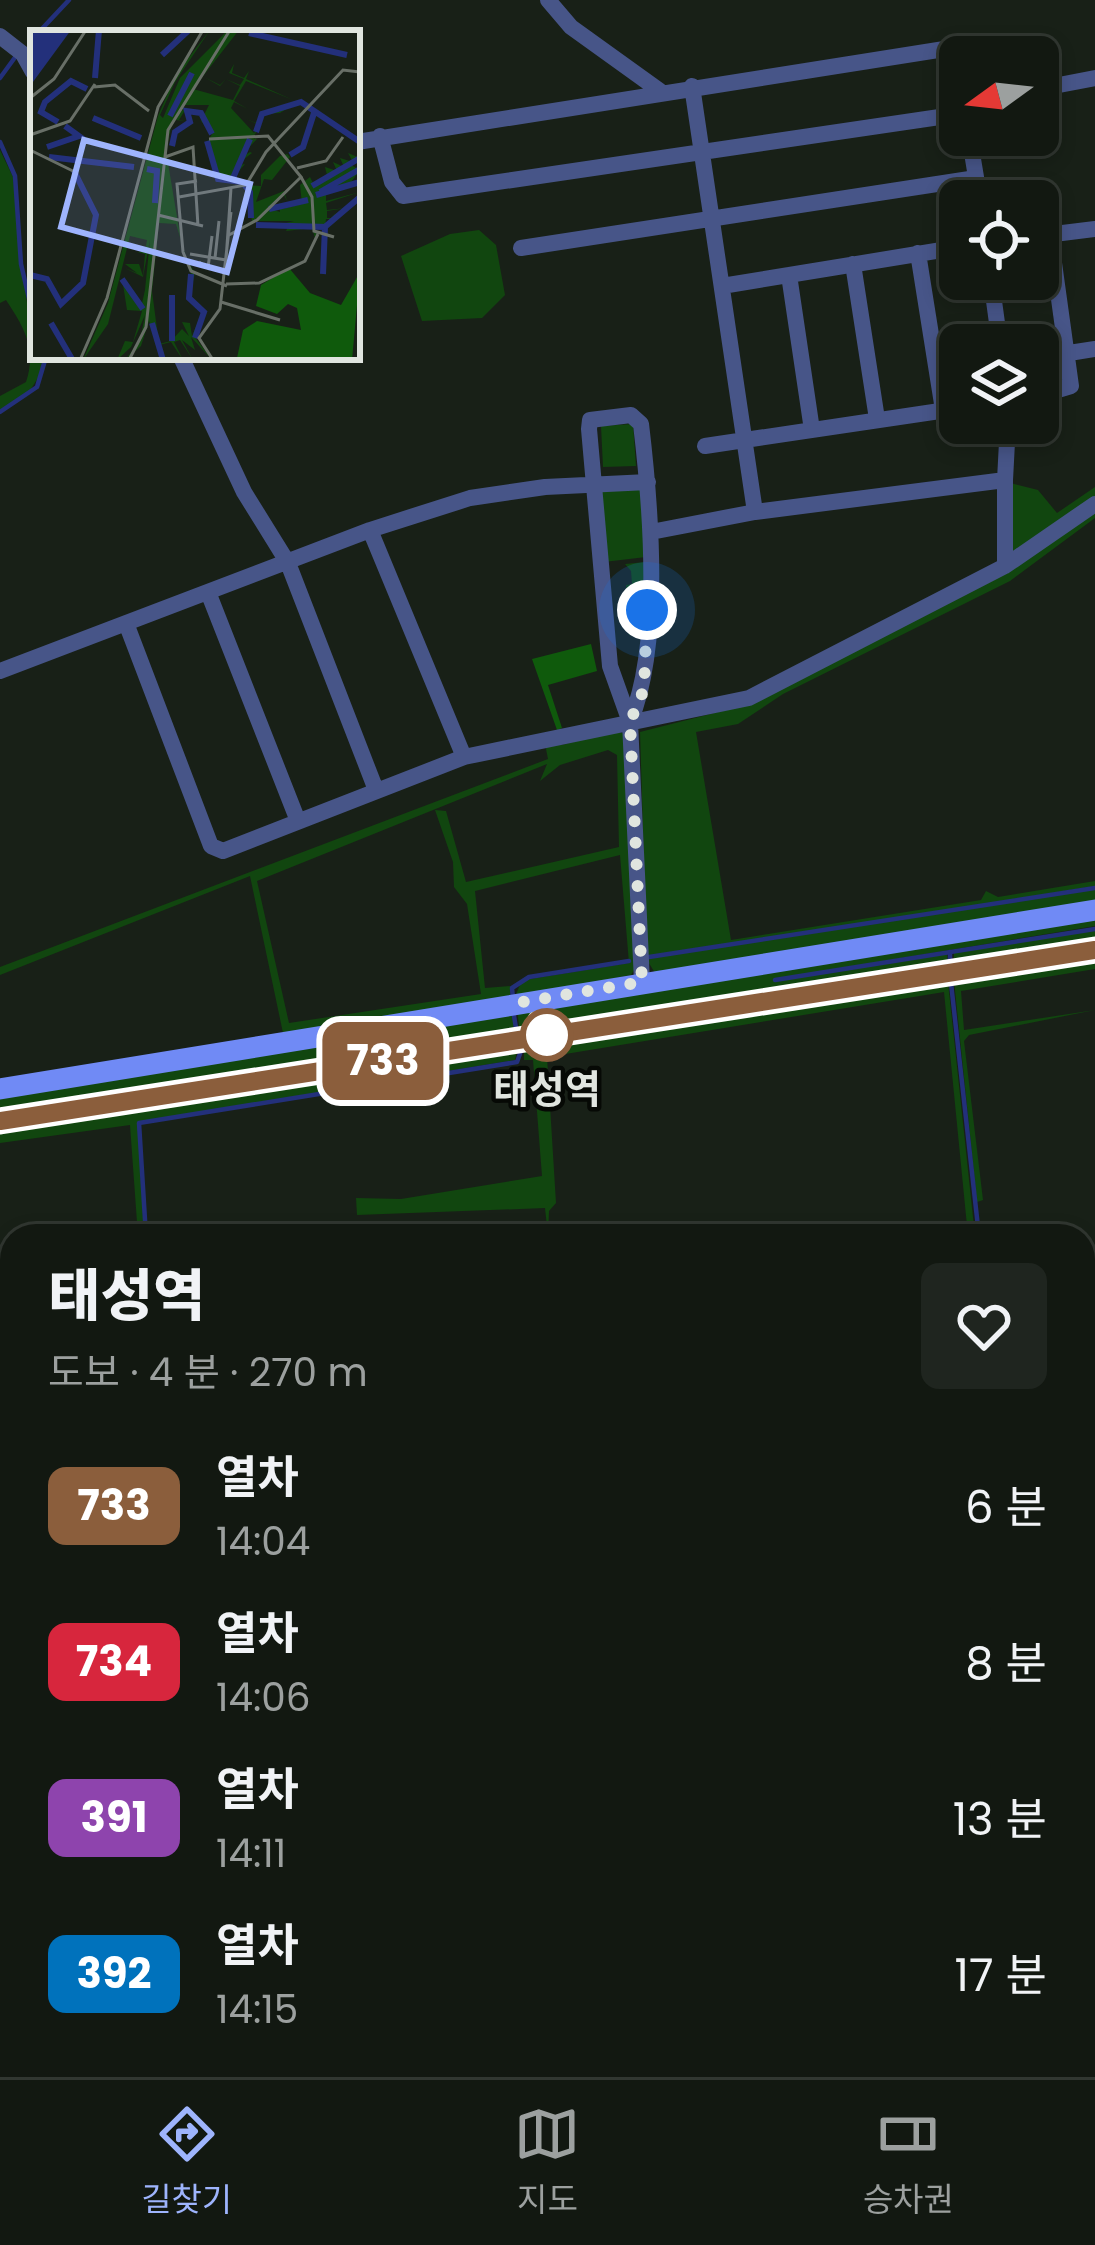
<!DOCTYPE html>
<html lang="ko">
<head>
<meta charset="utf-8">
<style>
  body { margin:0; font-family:Poppins,"Noto Sans KR",sans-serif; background:#1f251f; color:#f1f3f6; height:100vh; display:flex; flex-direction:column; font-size:45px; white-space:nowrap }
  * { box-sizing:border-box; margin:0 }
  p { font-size:39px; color:#9ca09f }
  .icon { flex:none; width:66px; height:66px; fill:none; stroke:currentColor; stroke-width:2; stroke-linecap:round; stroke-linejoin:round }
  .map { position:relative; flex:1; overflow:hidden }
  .drawer { position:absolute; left:0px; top:1224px; width:1095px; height:855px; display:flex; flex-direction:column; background:#121811; border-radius:36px 36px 0 0; box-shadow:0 6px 18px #0003,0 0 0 3px #313731 }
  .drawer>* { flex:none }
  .badge { padding:0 24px; border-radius:18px; font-size:42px; line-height:78px }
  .needle { width:78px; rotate:255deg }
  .fabs { position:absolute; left:939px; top:36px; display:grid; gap:24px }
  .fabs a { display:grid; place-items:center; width:120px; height:120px; border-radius:18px; background:#121811; box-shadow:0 6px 18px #0003,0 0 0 3px #313731; font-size:60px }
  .you { position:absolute; width:60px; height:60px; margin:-30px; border:9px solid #fff; border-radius:50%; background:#1a73e8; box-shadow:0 0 0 18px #1a73e833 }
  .map>.badge { position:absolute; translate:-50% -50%; box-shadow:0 0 0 6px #fff }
  .round { display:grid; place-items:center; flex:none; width:126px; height:126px; border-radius:18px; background:#1f251f }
  .summary { display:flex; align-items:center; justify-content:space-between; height:204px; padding:0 48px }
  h1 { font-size:57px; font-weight:800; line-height:90px }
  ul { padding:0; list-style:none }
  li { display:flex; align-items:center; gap:36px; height:156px; padding:0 48px }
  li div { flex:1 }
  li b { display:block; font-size:45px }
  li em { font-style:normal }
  li .badge { min-width:132px; font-weight:700; text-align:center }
  .tabs { display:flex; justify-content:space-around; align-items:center; height:168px; border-top:3px solid #313731; background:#121811; font-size:33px; color:#9ca09f }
  .tabs a { display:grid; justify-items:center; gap:6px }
  .tabs .on { color:#9eb4fd }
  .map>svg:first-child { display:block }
</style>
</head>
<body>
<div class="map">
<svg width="1095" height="2077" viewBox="0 0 1095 2077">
  <rect width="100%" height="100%" fill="#182017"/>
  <path fill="#11460f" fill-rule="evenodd" d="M0,150L13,177L33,357H44L46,365L26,397L0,410V396L26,382C37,349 24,327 6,300L0,303Z
    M479,230L496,245L505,295L482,318L422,321L401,256L450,234Z
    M633,424L636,466L603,467L601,426Z
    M1010,483L1038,490L1057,513L1095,487V497L1013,553L1007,546Z
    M644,489L646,557L604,562L597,491Z
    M1095,510V518L1010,581L783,694L738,724L696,732L731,940L981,900L986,891L998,897L1095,881V886L652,957L1095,889V903L655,973L647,960L640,732L738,707Z
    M645,562L640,634L629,635L626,585L632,584L631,571L625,564Z
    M612,732L624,733L636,967L631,975L515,997L521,982L530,979L629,963L620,855L475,891L485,988L511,986L510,997L283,1033L250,876L0,975V967L548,759L545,744L562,745ZM608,750L617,755L619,847L466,882L446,811L435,810L453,862L454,887L467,904L481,994L289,1023L257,881L547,764L540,781L560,765Z
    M1095,918V926L774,979L947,954L948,968L520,1033L517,1010Z
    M1095,930V945L954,967V953Z
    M1095,958V969L961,991L964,1030L1095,1010L969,1035L964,1041L983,1200L977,1202L954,981Z
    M948,982L975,1236H968L944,992L547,1057L556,1203L549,1211L548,1236L545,1208L357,1215L356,1198L401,1199L542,1176L533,1060H524V1050Z
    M512,1012L515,1037L0,1115V1093Z
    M517,1051L515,1060L138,1122L144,1236H138L130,1125L0,1143V1132Z"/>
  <path fill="#0f5a0c" d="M591,644L597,671L548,685L562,728L557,730L532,659Z"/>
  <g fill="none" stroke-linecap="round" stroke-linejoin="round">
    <path stroke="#23307b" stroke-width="4.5" d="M38,33L69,0
      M0,78L16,56
      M0,142L15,176L21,264L33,316
      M0,412L37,387L46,357
      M950,952V969
      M649,957L1095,888
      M775,980L1095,929
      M951,983L979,1236
      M513,999L512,988L529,977L629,961
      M513,1010L517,1034
      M146,1236L139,1123L517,1062L521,1051
      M208,2067L209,2077"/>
    <path stroke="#23307b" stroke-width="24" d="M1083,1664H1095
      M403,2077L406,2067"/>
    <path stroke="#475588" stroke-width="16" d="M548,0L571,27L660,91
      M0,36L23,54L33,72
      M692,86L755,512
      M1038,89L1095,78
      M969,135L980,201
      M380,136L392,182L403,196L960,114
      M357,142L957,47L960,71
      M1038,236L1095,229
      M521,248L976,178
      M918,253L943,410
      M853,264L877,419
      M789,275L812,430
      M991,279L1000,345
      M722,286L960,247
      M1069,353L1095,349
      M181,357L244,492L288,563L376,790
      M1038,396L1071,386L1050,234
      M705,446L960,408
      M1005,480L1008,423
      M370,530L464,757
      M651,532L755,512L1005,480V566
      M208,592L298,821
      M126,623L211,846L223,851L464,757L749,698L1005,566L1095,504
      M0,671L370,530L470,498L545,487L648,482
      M630,722L610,666L589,429L590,420L631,415L641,424C651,508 662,645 630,722L642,982
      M417,2077L418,2067"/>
    <path stroke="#708af5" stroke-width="21" d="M0,1089L1095,910"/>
    <path stroke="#90a7f3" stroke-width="24" d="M1083,1319H1095
      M0,1330H12
      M1083,1360H1095
      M0,1370H12"/>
    <defs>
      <path id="rail" d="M0,1121L1095,950"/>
    </defs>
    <use href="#rail" stroke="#818780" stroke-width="9"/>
    <use href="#rail" stroke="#060905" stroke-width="4.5" stroke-dasharray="14" stroke-linecap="butt"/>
  </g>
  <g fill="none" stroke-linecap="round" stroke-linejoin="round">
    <defs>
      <path id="line" d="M0,1121L1095,950"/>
    </defs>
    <use href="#line" stroke="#fff" stroke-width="27"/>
    <use href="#line" stroke="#8b5e3c" stroke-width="18"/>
    <path stroke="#e0e5df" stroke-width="12" stroke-dasharray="0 21.6" d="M547,1035L522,1002L642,982L630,722L644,689L647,610"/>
  </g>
  <circle fill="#fff" stroke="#8b5e3c" stroke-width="6" cx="547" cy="1035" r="24"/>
  <g text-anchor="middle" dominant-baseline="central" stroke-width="9" stroke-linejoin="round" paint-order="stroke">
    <g font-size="39" font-weight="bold" fill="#e0e5df" stroke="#060905">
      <text x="547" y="1089">태성역</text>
    </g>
  </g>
  <g transform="translate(30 30)">
    <rect width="330" height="330" fill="#182017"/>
    <path d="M180,0L145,52L130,85L133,88L150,48L198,0H209L163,59L203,70L210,56L196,49L190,56L174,47L190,55L196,49L210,55L214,49L199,43L204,34L202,43L214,48L219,41L216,49L263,70L216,51L204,71L218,79L204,72L201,78L224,103L230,95L216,89L227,93L232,82L238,80L249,82L258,74L266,73L250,83L232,84L231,96L222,108L227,109L207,130L220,122L222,123L205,136L215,134L203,148L212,150L214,152L188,148L177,113L182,104L171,91L179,75H153L150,82L157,77L149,90L160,92L146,90L149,82L142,93L136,121L153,223L165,243L159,268L175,283L164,306L182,330L161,307L165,320L152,310L163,330L150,310L144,312L153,330L141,312L129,315L132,330L119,291L111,316L95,330L110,311L115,285L101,317L87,330L95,311L103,312L112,281L97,280L92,248L111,278L115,260L120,210L113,247L95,238L107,243L95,234H109L113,246L115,224L107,222H115L117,210L100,206L78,294L53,330L78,273L128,86L146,44ZM129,193L146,194L161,243L158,268L172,282L162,306L160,293L152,292L159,306L152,299L142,310V264L141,311L129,314L122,261ZM318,123L330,128L321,135L330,140L319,155L330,153L296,164V171L330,162L296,173L297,180L316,178L297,181V188H301L305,184L316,181L325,171L330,167L317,181L301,189H296L295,197L284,199L288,204L285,208L282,198L256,201L260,193L236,198L264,191H222L216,155L231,156V145L250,126L257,124L260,127L242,150L234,149L226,172L254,161L257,171L253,163L238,178L250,182L249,172L252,179L272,174L270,155L280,147L283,153L297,145L295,137L307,141L303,132L314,137L310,128L323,132Z" fill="#11460f" fill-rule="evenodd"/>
    <path d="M259,238L280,263L311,275L330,242L322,330L207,328L213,300L227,291L271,300L267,278L258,274L247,284L226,276L231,255Z" fill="#0f5a0c"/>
    <path d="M0,0H41L0,56Z" fill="#23307b"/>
    <path fill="none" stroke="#23307b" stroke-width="6" d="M219,3L317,25M132,25L159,0M65,48L69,0M140,86L162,43M63,88L111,108M28,92L11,82L15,72L41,51L57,59M226,102L232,84L271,72L330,112M177,111L188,149L212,152L220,162L221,188M142,116L145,102L160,92L157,81L171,83L182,104M17,117L49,106L35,96M260,125L273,117L284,83M19,127L104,137M117,139L127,141L125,173M203,148L220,109M282,156L330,128M290,162L330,139M286,165L330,152M239,179L278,170M226,195L295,197L293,244M296,196L330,167M161,244L159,268L174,282L165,308M0,245L17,249L31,274L53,253L66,185L44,141M92,249L113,279M21,293L42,329M122,293L133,330M142,311V265"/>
    <path fill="none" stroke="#686f67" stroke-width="3" d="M64,57L85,55L119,81M0,68L24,49L56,0M0,105L40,91L65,54M179,109L238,106L271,147L227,190L199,205M0,120L47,143M135,127L163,117L168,196M267,138L296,131L313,107M271,147L282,167L284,201L304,207M167,151L147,154L153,222L161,241L197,256M149,167L216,155L236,122L313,40L330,42M128,185L173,196M160,224L196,230L201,158M185,228L189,191M169,232L178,238L182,206M196,254L229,253L275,231L288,204M191,272L250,290M50,330L77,268L128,77L173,0M99,330L116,297L138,100L200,0M183,330L169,308L190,279L201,182"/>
    <path fill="#9eb4fd" fill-opacity="0.15" stroke="#9eb4fd" stroke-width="6" d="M54,110L220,154L197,242L31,197Z"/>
    <rect width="330" height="330" fill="none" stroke="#e0e5df" stroke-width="6"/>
  </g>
</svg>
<div class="fabs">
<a><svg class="needle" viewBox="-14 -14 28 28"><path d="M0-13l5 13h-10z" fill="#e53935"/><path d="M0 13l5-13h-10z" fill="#9ca09f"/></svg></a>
<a><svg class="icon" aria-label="locate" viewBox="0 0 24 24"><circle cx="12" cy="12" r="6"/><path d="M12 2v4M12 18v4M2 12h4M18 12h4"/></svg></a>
<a><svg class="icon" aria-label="layers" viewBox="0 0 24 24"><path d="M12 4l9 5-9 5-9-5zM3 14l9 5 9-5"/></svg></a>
</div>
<div class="you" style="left:647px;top:610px"></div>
<b class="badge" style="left:383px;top:1061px;background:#8b5e3c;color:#fff">733</b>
<section class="drawer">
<div class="summary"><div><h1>태성역</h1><p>도보 · 4 분 · 270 m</p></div><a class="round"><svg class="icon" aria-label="heart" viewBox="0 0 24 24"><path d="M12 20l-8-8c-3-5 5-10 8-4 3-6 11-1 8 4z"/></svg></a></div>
<ul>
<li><span class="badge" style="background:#8b5e3c;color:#fff">733</span><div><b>열차</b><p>14:04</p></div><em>6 분</em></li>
<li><span class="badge" style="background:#d7263d;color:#fff">734</span><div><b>열차</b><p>14:06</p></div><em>8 분</em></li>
<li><span class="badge" style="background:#8e44ad;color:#fff">391</span><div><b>열차</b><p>14:11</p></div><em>13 분</em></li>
<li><span class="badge" style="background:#0072bc;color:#fff">392</span><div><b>열차</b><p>14:15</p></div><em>17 분</em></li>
</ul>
</section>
</div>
<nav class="tabs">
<a class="on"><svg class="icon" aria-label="directions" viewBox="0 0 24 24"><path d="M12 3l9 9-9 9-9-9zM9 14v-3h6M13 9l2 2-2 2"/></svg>길찾기</a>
<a><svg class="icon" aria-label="map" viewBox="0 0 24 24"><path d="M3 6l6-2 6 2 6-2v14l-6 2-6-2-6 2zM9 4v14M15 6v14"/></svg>지도</a>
<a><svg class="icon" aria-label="tickets" viewBox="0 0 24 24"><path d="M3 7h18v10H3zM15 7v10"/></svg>승차권</a>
</nav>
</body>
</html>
